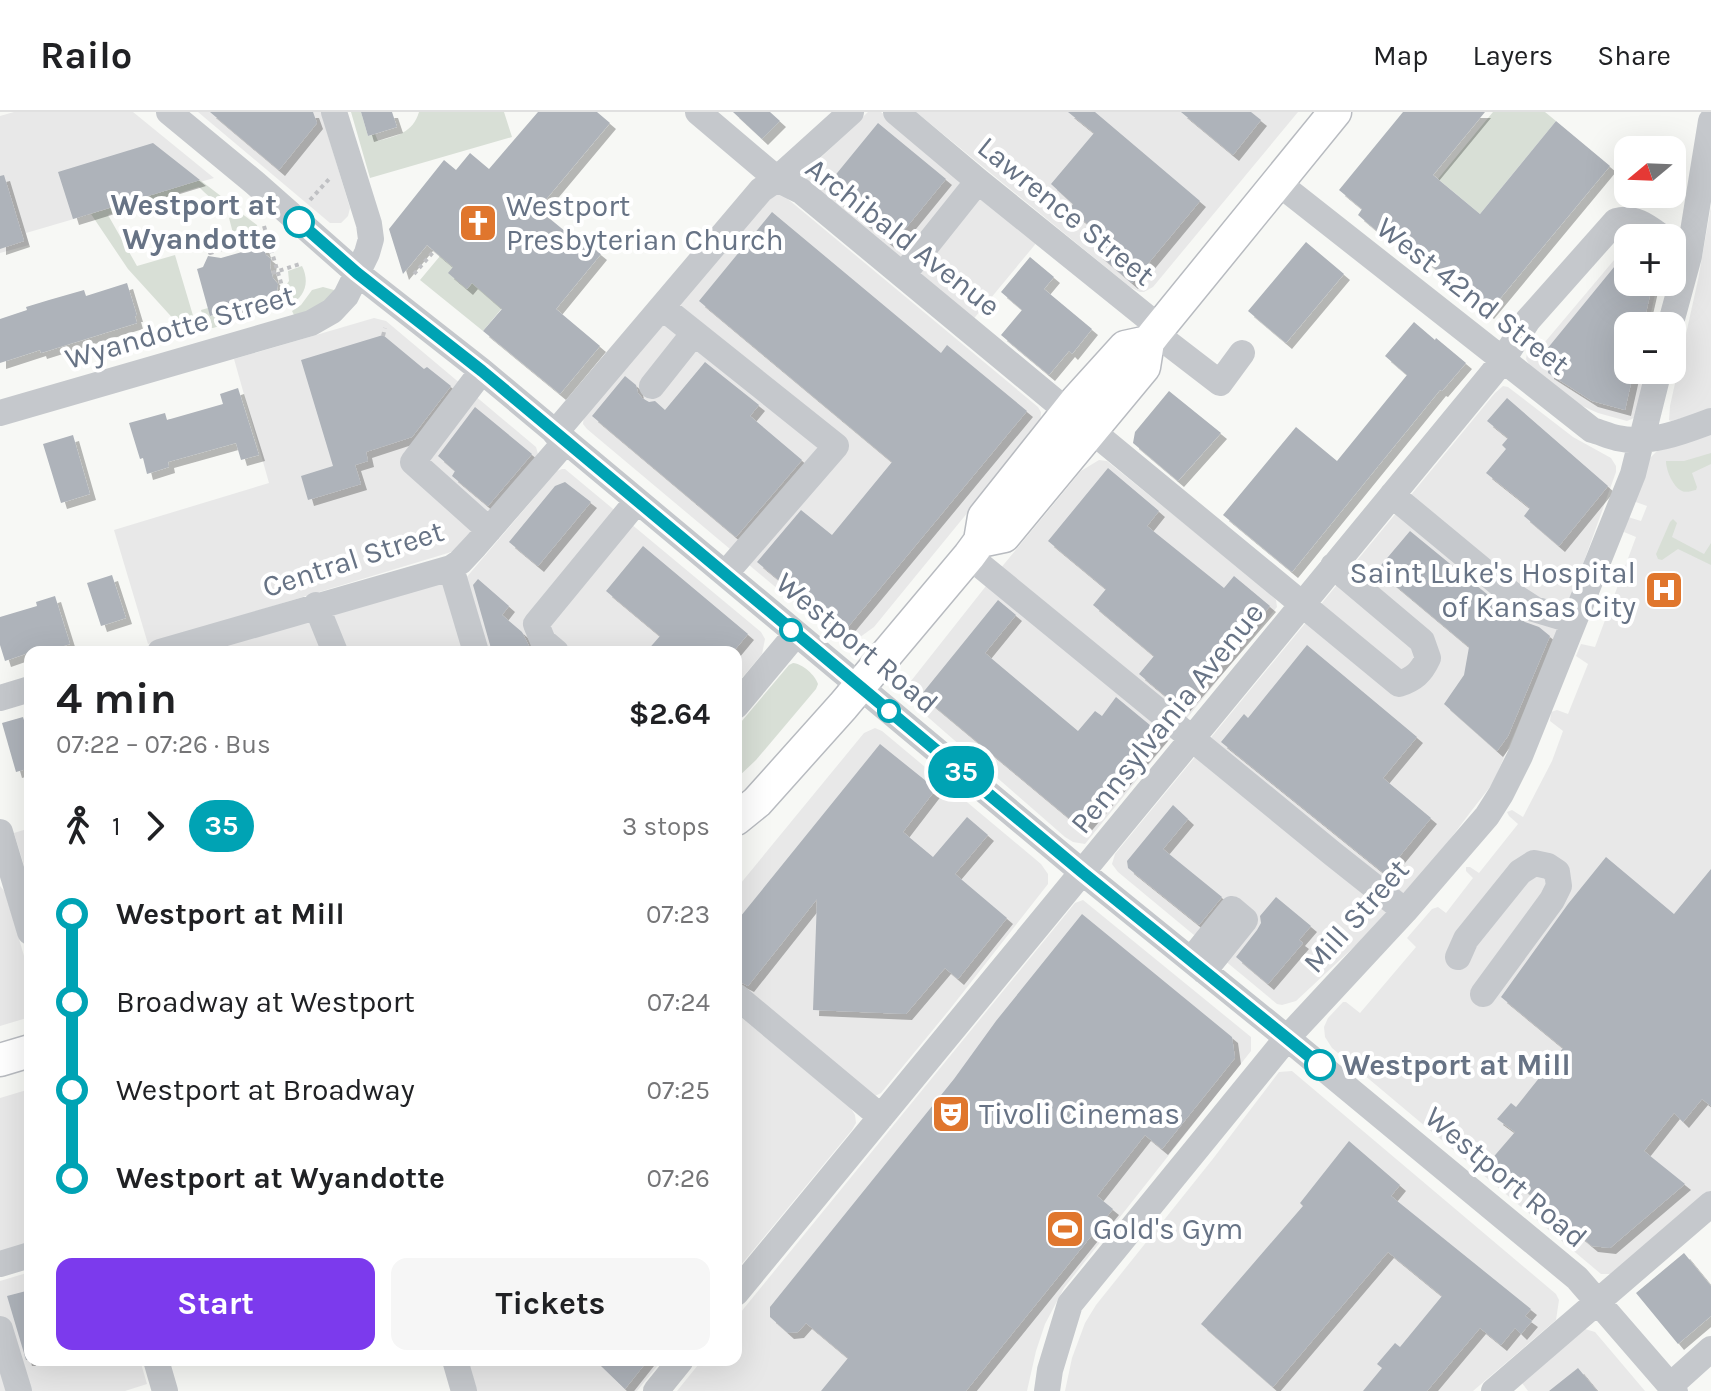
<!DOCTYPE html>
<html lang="en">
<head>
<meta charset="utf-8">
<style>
  body { margin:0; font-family:Karla,sans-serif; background:#f6f6f6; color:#202124; height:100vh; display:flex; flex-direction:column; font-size:30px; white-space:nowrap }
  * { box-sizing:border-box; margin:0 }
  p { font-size:26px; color:#757577 }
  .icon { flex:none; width:44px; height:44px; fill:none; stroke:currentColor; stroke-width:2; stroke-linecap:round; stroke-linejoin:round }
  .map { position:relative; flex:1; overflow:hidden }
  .drawer { position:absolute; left:24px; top:534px; width:718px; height:720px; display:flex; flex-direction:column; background:#fff; border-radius:16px; box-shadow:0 8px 32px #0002 }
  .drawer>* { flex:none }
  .badge { padding:0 16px; border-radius:26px; font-size:28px; line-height:52px }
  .needle { width:52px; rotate:251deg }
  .buttons { position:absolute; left:1614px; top:24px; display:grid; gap:16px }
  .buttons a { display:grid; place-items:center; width:72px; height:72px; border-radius:16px; background:#fff; box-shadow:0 8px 32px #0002; font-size:40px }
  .map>.badge { position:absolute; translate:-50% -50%; box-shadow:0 0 0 4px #fff }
  .legs { display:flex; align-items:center; gap:12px; height:88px; padding:0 32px; font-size:26px }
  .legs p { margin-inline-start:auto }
  .headline { display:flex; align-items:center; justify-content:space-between; height:136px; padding:0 32px }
  h1 { font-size:44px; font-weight:700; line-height:60px }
  .cta { display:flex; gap:16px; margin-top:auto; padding:16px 32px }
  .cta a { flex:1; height:92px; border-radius:16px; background:#7c3aed; color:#fff; font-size:32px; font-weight:700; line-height:92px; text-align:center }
  .cta a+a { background:#f6f6f6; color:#202124 }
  ul { padding:0 32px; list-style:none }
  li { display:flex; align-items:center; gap:28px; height:88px; font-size:30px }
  li i { display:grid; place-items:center; width:12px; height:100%; margin:0 10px; background:currentColor }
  li i::after { content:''; width:20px; height:20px; margin:-10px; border:6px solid; border-radius:50%; background:#fff }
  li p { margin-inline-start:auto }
  li:first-child i { background:linear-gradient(#0000 50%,currentColor 0) }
  li:last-child i { background:linear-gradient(currentColor 50%,#0000 0) }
  header { display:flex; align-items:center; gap:48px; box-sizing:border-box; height:112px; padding:0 40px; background:#fff; border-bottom:2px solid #e0e0e0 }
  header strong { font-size:38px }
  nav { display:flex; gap:44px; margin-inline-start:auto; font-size:28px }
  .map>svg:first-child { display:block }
</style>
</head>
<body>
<header>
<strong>Railo</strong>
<nav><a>Map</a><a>Layers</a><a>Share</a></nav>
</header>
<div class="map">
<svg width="1711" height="1279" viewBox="0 0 1711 1279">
  <defs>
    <filter id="shadow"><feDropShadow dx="6" dy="6" stdDeviation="0" flood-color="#0004"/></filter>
  </defs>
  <rect width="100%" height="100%" fill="#f7f8f5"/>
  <path fill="#e8e8e8" d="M14,0H133L214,66L26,121L29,133L0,141V4Z
    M198,0H321L350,96L348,104L341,111H330Z
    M868,0H881L1038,129L971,210L806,67L811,55Z
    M916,0H1298L1153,175L1144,180H1140L1130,175Z
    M776,83H783L1038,295L1041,300L1040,312L874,515L856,528L842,531L587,317L583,312L584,303L769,88Z
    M1711,94V298L1671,309L1669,308L1670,294L1698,168Z
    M1621,122L1627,123L1632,126H1628V170H1669L1667,181L1656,178L1648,214H1628V258H1639L1638,264L1648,266L1634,306L1627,309L1598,301L1578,292L1532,257L1526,247L1528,236L1536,225L1545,230L1620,141L1614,134L1615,129Z
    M374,206L386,209L536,335L538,342L458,438L148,532L114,418L269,371L234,247Z
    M1503,274L1508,275L1573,325L1611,346L1616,354V360L1563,508L1493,671L1472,698L1409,782L1371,819L1296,889L1282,893L1277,892L1118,760L1112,752L1115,742L1495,281Z
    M1711,314V1082L1611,1162H1601L1332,936L1325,925L1324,915L1328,906L1343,890H1346L1360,901L1416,835L1407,826L1432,797L1438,795L1446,801L1473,766L1466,759V755H1470L1479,761L1518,712L1509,704L1507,700L1512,698L1523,705L1552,649L1563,619L1550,609L1551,600L1557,598L1568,602L1588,552L1576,544L1581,532L1595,535L1636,425L1624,420L1628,405L1641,409L1647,394L1633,389L1646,350L1666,330Z
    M1099,348L1107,349L1270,481L1276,488L1277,495L1085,732L1073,730L1065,725L914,593L910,589L908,576L911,569L986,474L1081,359Z
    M562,357H565L761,520L765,527L762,542L736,573V540H484L465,467L557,359Z
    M444,467L470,540H202Z
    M875,616L882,619L1041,752L1048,762V772L950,897L881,981L873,985L736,877V777L864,621Z
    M30,716V773L14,721Z
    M0,774L5,780L30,864V905L0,914Z
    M1083,788L1251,925V939L1064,1176L1045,1212L1036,1239L1027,1279H677L702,1248H736V1206L1075,791Z
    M736,901L850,995L855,1003L856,1011L852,1018L736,1159Z
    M1292,959L1556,1182L1559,1188L1556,1208L1473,1279H1065L1072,1246L1085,1211L1096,1193L1212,1048L1279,960Z
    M30,977V1132L0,1140V986Z
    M30,1160V1248H140L147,1272L125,1279H0V1169Z
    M1585,1217L1595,1220L1645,1279H1528L1522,1271Z
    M468,1248H662L637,1279H477Z"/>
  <path fill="#d8dfd6" d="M351,0H361L368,24L375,22L378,29C396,24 413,21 419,0H504L512,25L370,66Z
    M1493,0H1545L1556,9L1480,102L1438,67Z
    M200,68L226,88C214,91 207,83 199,75L108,103L137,154L175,143L197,217L188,223L128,157L91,102Z
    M241,101L257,113L260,124L244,128L242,123L234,125L229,106Z
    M440,144L453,155L467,177L472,171L537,154L483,219L420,168Z
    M302,154C310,170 305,185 290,193L285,175L289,169L288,159Z
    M323,175L334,178L332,183L307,204L294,203L292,199L301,193L312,178Z
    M208,196L211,204L227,199L228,202L240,199L242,207L213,216L206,215L201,198Z
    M1711,341V352L1692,361L1697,375L1696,378C1691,379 1686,381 1682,379C1673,375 1666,358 1666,349H1684Z
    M1673,407L1677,411L1672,425L1704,442L1711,431V453L1678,437L1662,448L1658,447L1656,442L1670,410Z
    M793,551C803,552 815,563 818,572L816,577L756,648L736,667V616L789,553Z"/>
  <path fill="#aeb3ba" filter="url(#shadow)" d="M210,0H313L317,11L279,58Z
    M361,0H392L397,15L368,24Z
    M538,0H597L610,11L538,97L566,120L569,116L601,142L556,197L600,234L560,282L483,219L502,197L472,171L467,177L448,161L453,155L427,133L403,162L389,117L444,48L456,58L470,41L489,57Z
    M733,0H770L780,9L762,27Z
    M1068,0H1095L1200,89L1132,171L1097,141L1108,128L1069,97L1073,92L1051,72L1094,21Z
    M1181,0H1251L1261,8L1233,43Z
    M1403,0H1485L1433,63L1480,102L1556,9L1610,54L1488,201L1388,117L1383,124L1358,103L1362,97L1339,78Z
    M878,11L946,67L892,133L824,77Z
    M153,31L200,68L73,107L58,60Z
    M4,63L24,129L0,137V64Z
    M772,100L941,241L947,233L1027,299L843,521L757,450L801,398L832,423L892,350L699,189Z
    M1306,130L1344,162L1286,231L1248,199Z
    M263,134L266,143L271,147L270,155L273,166L278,172L277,178L279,187L228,202L227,199L210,204L197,157L203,155L208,144L221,146Z
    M1628,138V170H1653L1643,214H1628V258H1634L1625,298L1592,289L1548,261L1547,237Z
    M1030,145L1054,165L1044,177L1092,217L1072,242L1069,239L1049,263L1001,223L1022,198L1001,180Z
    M127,171L137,204H135L137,211L41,241L40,238L0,251V207L27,198L26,195L49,188L84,178L86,184Z
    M1414,210L1435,228L1436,226L1466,251L1442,279L1440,278L1292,460L1223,403L1296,315L1337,349L1407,263L1385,244Z
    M383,223L424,257L427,255L451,274L412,325L366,340L368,349L355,353L361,372L308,388L301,364L333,354L301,248Z
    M705,250L759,293L750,304L802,348L736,425L592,304L625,264L636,273L638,281L642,286L649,290L655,289L665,298Z
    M238,276L259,343L241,348L236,331L168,350L169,355L147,362L143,346L140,347L129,311L165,301L167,308L223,292L220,282Z
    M1169,279L1221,321L1178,369L1133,331L1135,320Z
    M1507,286L1608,374L1559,434L1524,404L1530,396L1486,361L1506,337L1502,333L1508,326L1487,309Z
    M475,295L532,342L488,394L452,364L455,359L438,344Z
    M73,323L90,382L61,391L43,332Z
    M1108,356L1159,399L1147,414L1224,476L1234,464L1270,494L1181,597L1139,562L1154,544L1093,493L1106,477L1048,429Z
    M565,370L591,390L538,454L509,430L555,374Z
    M1410,419L1504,496L1525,510L1539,515L1550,524L1508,624L1497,639L1444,592L1464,563L1469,535L1377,458Z
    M643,434L748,522L733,540H646L660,524L606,479Z
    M112,463L126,506L101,514L87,471Z
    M478,467L509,494L502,503L522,520L532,540H492L473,473Z
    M55,484L70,532L44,540H30V544L28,541L5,549L0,533V505L37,494L36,490Z
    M998,488L1016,503L985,541L1078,619L1095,599L1102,604L1116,585L1162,623L1082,717L921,583Z
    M1307,533L1417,625L1383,666L1431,706L1385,762L1221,630L1244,602L1248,606Z
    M23,605L30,627V656L16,660L2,611Z
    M880,632L936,677L903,720L933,745L967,705L988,723L955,762L1007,806L958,867L945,856L906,902L813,898L817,787L748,874L736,868V810Z
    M1173,693L1188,707L1163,737L1222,785L1199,813L1128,756L1127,749Z
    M1606,745L1674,802L1711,757V994L1702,987L1683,1010L1674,1001L1644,1039L1685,1072L1610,1136L1592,1134L1490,1049L1515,1020L1497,1007L1511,991L1516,995L1563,936L1501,885L1568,792Z
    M1276,785L1311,814L1299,828L1303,831L1268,872L1236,845L1257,818L1261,811L1260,804Z
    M1082,802L1232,925L1235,946L1162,1037L1145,1023L1097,1084L1113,1097L966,1279H821L848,1246L806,1211L798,1220L788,1221L770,1205V1195L954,967L996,909Z
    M1349,1029L1400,1073L1391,1084L1531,1197L1525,1204L1532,1209L1521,1222L1515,1216L1501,1233L1480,1216L1427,1279H1363L1382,1256L1377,1252L1395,1231L1400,1235L1442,1184L1388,1140L1273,1275L1201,1212L1303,1094L1300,1091Z
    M1684,1141L1711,1174V1204L1678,1232L1636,1181Z
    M30,1178V1248H26L7,1184Z
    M595,1248H648L625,1277Z
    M1578,1256L1597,1279H1549Z"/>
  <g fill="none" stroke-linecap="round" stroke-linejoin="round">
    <defs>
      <path id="major" d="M980,429L1004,424L1144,255L1148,230L1155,221L1335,0
        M736,707L757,690L843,594L969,444L980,429L984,405L1077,288L1125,235L1148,230
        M0,948L30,939"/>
    </defs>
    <use href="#major" stroke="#b8bbc0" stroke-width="35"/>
    <path stroke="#bfc0c3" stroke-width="4" stroke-dasharray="4 4" stroke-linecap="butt" d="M310,88L330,66
      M264,114L288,194
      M207,133L210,141L242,131
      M196,139L240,126L242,131L267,123
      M272,161L300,152
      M414,162L434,139
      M383,224L385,216"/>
    <path stroke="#c5c8cc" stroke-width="26" d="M169,0L255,71L357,161L482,259L1082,760L1287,926L1577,1166L1675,1279
      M698,0L777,67L801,79L1068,300
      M896,0L978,69L1159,215
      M1277,70L1592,318C1600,320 1608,324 1617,326C1648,333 1682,320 1711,309
      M903,163L978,69
      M662,195L836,334L725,462
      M1670,214L1689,144L1711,9
      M1155,221L1220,271L1242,241
      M482,259L413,350L489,418
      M652,274L694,221
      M0,301L311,211L332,199L346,184L367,141L371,127L369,112L334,0
      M1092,319L1399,572C1414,567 1421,561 1428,546L1422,529L1333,454
      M555,321L761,78L777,67L851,0
      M1392,383L1514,484L1534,497L1574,509
      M969,444L1333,742L1405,799
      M451,456L476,540
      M316,493L335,540
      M160,540L451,456L460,450L475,434L566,329
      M556,540L543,529L536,512L637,389
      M0,586L30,577
      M736,594L796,522
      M0,720L30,820
      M1458,845L1466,827L1520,760L1534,751L1548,754L1557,760L1559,774L1552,788L1483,882
      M1191,848L1232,797L1245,808L1204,859
      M736,884L881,1005
      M0,1152L30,1143
      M736,1181L1491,263L1502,249L1528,208L1616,109C1635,104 1648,115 1663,126
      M0,1217L19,1279
      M156,1248L165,1279
      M455,1248L464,1279
      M1671,1273L1711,1237
      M656,1279L681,1248
      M1047,1279L1050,1258L1070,1192L1287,926L1405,799L1487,704L1501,682L1520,644L1633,362L1659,258
      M1494,1279L1711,1092"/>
    <use href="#major" stroke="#fff" stroke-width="32"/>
  </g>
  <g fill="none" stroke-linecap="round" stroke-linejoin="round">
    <defs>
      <path id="line-1" d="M299,110L357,161L482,259L1082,760L1320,953"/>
    </defs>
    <use href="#line-1" stroke="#fff" stroke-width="18"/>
    <use href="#line-1" stroke="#00a3b4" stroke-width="12"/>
  </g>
  <defs>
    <symbol id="church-square" viewBox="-11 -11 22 22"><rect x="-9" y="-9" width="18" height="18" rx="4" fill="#e0762d" stroke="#fff"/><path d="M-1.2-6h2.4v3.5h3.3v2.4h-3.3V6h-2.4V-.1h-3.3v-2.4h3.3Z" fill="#fff"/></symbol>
    <symbol id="hospital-square" viewBox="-11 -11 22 22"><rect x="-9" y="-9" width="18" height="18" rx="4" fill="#e0762d" stroke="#fff"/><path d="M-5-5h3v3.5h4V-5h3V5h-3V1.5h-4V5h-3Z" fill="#fff"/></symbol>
    <symbol id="theatre-square" viewBox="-11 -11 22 22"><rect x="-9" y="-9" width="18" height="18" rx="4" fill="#e0762d" stroke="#fff"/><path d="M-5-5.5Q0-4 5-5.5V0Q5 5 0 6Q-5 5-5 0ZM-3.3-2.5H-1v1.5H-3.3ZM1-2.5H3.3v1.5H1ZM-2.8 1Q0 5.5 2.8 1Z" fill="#fff"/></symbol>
    <symbol id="stadium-square" viewBox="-11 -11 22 22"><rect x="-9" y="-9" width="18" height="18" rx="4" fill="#e0762d" stroke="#fff"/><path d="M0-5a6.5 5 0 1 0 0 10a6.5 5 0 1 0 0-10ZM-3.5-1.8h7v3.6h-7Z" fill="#fff"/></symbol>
  </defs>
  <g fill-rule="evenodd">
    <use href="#church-square" x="456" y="89" width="44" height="44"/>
    <use href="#hospital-square" x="1642" y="456" width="44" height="44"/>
    <use href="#theatre-square" x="929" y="980" width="44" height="44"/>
    <use href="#stadium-square" x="1043" y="1095" width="44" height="44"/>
  </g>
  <g fill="#fff" stroke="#00a3b4" stroke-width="4">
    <circle cx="299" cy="110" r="14"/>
    <circle cx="791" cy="518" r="10"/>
    <circle cx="889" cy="599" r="10"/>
    <circle cx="1320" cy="953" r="14"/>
  </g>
  <g text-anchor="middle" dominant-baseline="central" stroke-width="8" stroke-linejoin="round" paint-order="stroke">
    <g font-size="30" font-weight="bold" fill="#677385" stroke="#fff" text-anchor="end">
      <text x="277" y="93">Westport at<tspan x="277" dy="34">Wyandotte</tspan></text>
      <text x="1342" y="953" text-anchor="start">Westport at Mill</text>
    </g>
    <g font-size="30" fill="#677385" stroke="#fff" text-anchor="start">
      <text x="506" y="94">Westport<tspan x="506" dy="34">Presbyterian Church</tspan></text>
      <text x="1636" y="461" text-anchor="end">Saint Luke's Hospital<tspan x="1636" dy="34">of Kansas City</tspan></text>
      <text x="979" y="1002">Tivoli Cinemas</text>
      <text x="1093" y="1117">Gold's Gym</text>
    </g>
    <g font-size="30" fill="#677385" stroke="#fff">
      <text transform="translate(1066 99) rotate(39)">Lawrence Street</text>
      <text transform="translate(903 125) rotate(38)">Archibald Avenue</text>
      <text transform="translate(1473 184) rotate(38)">West 42nd Street</text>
      <text transform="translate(180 215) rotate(-16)">Wyandotte Street</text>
      <text transform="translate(353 447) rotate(-18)">Central Street</text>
      <text transform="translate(857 531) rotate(40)">Westport Road</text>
      <text transform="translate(1167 606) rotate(-51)">Pennsylvania Avenue</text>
      <text transform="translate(1356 804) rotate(-48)">Mill Street</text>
      <text transform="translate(1506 1065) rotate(40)">Westport Road</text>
    </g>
  </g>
</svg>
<div class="buttons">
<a><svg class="needle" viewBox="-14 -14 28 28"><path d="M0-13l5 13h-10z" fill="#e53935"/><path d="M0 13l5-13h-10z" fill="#757577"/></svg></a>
<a>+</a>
<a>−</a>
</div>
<b class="badge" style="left:961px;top:660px;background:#00a3b4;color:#fff">35</b>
<section class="drawer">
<div class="headline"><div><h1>4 min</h1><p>07:22 – 07:26 · Bus</p></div><b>$2.64</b></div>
<div class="legs"><svg class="icon" aria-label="walk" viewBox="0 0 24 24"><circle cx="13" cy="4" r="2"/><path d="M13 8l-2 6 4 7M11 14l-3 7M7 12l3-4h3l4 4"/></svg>1<svg class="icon" aria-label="forward" viewBox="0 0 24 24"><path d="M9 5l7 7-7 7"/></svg><b class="badge" style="background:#00a3b4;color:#fff">35</b><p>3 stops</p></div>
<ul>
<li><i style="color:#00a3b4"></i><b>Westport at Mill</b><p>07:23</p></li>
<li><i style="color:#00a3b4"></i><span>Broadway at Westport</span><p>07:24</p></li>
<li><i style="color:#00a3b4"></i><span>Westport at Broadway</span><p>07:25</p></li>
<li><i style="color:#00a3b4"></i><b>Westport at Wyandotte</b><p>07:26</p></li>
</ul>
<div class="cta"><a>Start</a><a>Tickets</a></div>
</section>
</div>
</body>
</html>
